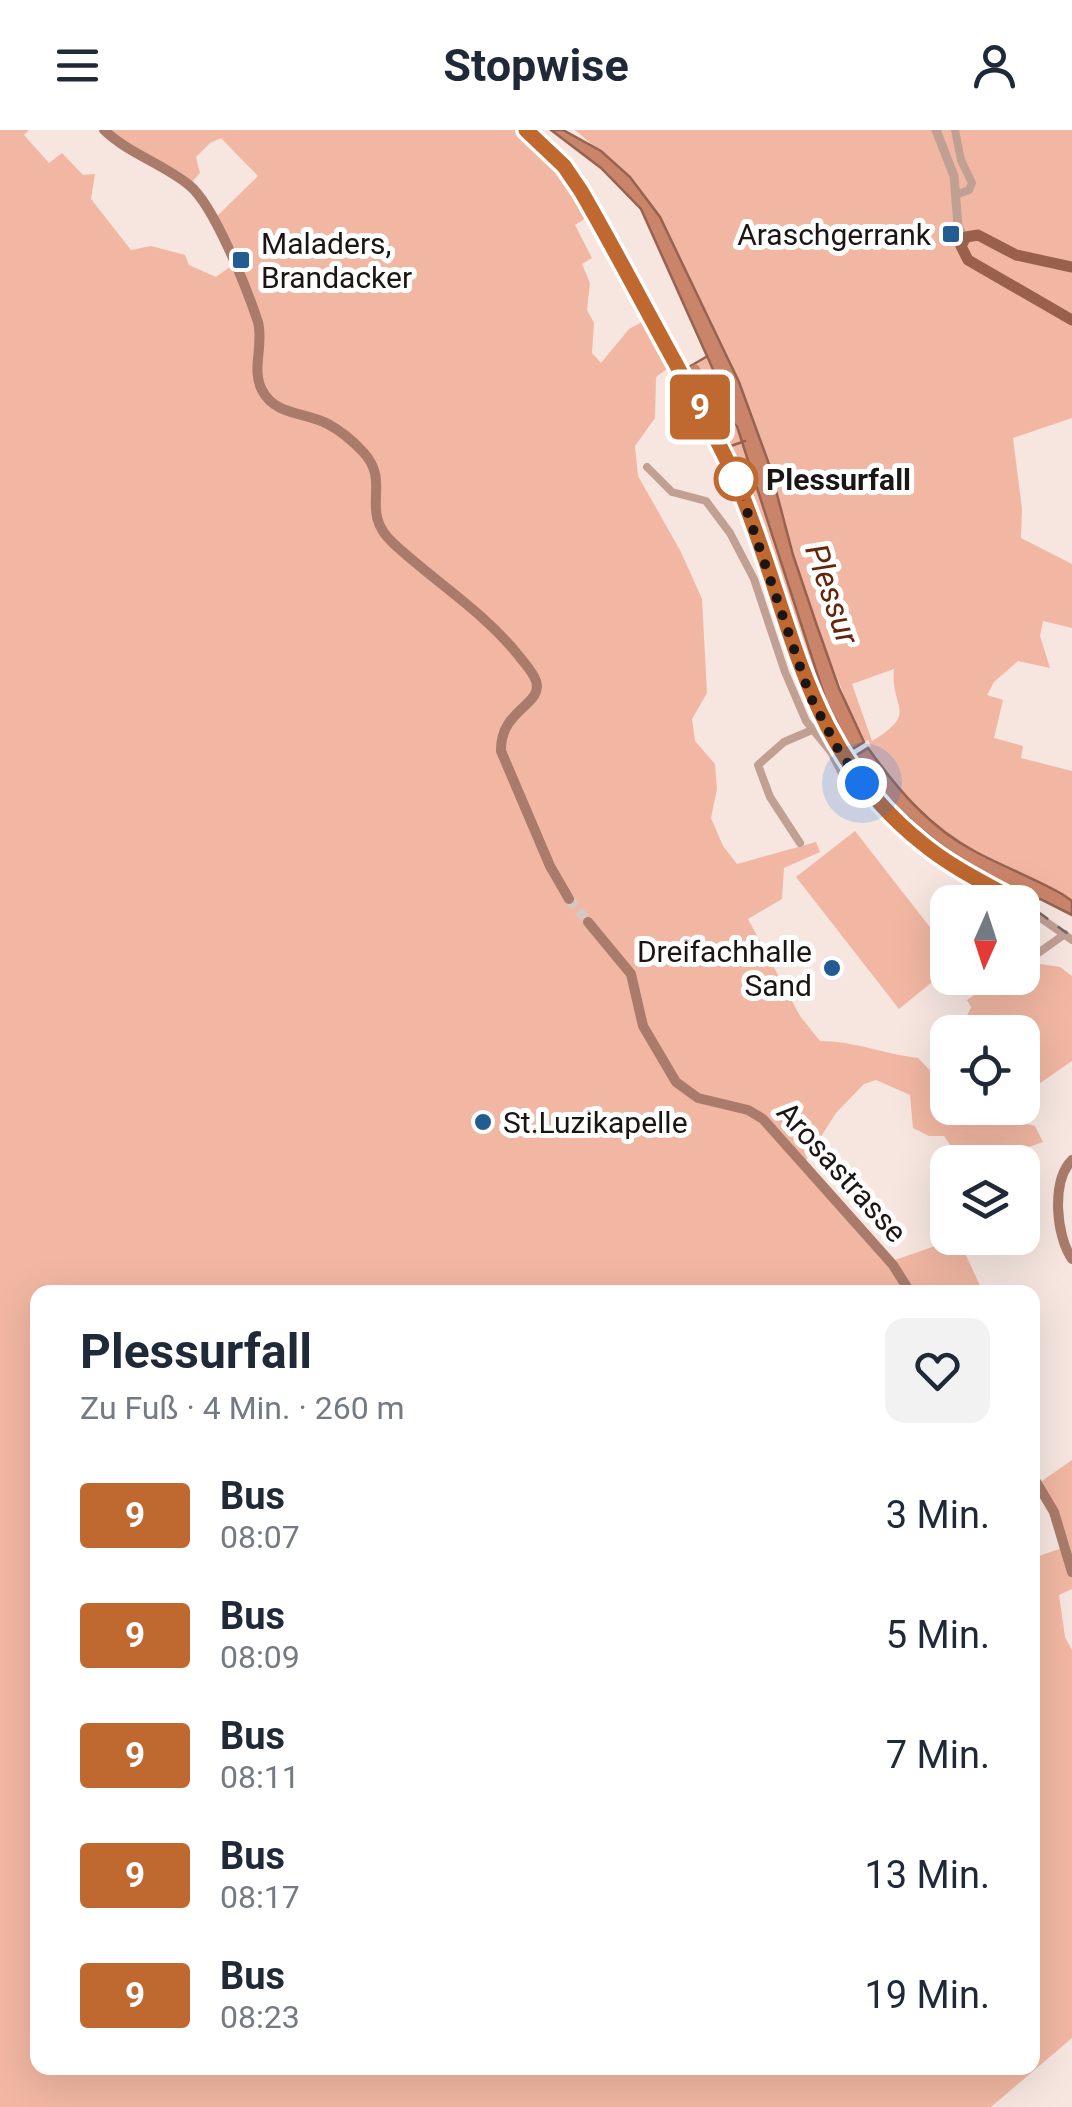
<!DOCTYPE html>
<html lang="de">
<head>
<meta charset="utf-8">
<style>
  body { margin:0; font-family:Roboto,sans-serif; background:#f2f2f3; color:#1f2937; height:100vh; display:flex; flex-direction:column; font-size:38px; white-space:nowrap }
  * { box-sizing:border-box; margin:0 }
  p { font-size:32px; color:#747a83 }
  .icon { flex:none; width:55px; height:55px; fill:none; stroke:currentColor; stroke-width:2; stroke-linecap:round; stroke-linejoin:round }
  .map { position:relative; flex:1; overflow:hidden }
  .drawer { position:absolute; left:30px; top:1155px; width:1010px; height:790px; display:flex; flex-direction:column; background:#fff; border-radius:20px; box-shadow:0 10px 40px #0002 }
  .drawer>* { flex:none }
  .badge { padding:0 20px; border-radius:8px; font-size:35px; line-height:65px }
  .needle { width:65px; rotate:183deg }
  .tools { position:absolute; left:930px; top:755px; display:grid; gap:20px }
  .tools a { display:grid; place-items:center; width:110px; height:110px; border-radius:20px; background:#fff; box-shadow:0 10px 40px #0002; font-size:50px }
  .you { position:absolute; width:50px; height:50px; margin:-25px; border:8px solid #fff; border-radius:50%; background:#1a73e8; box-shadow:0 0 0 15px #1a73e833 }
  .map>.badge { position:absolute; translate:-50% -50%; box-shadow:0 0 0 5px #fff }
  .round { display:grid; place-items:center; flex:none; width:105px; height:105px; border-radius:20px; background:#f2f2f3 }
  .summary { display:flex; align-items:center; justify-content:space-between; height:170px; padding:0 50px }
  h1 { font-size:48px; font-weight:700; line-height:75px }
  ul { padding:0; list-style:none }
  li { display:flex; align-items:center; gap:30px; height:120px; padding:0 50px }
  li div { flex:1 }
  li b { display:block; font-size:38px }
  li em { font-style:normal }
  li .badge { min-width:110px; font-weight:700; text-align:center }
  header { display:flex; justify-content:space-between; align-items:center; height:130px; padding:0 50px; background:#fff; font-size:45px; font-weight:700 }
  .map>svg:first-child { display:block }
</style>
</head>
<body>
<header><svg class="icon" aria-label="menu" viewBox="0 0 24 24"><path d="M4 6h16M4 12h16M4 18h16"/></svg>Stopwise<svg class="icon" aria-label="person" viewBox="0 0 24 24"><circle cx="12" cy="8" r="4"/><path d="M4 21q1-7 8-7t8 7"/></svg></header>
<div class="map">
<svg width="1072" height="1977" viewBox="0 0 1072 1977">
  <rect width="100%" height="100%" fill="#f7e6e0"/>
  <path fill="#f1b7a2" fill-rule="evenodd" d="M0,0H29L24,5L49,33L62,23L83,45L95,44L91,69L131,120L151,116L185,125L189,135L216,147L234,134L213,90L258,46L221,8L210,13L196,27L200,43L189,55L104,0H526L554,26L594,83L575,95L592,128L582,134L590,153L587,180L594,193L592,223L601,233L629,199L651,187L675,233L656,247L655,288L635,316L638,346L681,422L702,469L707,563L692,589L695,611L715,634L717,659L711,688L723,716L737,734L816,712L820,722L784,738L782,769L748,789L800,886L820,911C854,911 884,924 918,928L947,958L948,978H966L1035,996L1043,1012L1000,1027V1032H983L971,1018L955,1022L944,1006H929L913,998L910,965L876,950L864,954L836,983L806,1030L895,1130L958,1108L983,1162H38V1938H1032L1033,1428L1065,1417L1039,1353L1072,1330V1459L1059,1465L1065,1507L1072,1520V1908L991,1977H0Z
    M575,0H1072V288L1013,308L1022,379L1021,408L1072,434V498L1043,491L1040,506L1050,538L1018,531L994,552L987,565L1003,570L994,608L1023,616L1021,628L1072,641V771C1043,751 1011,741 981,725C933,700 899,661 868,618L871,616L868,610L864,612L861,609L817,496L793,425L769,334L729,228L660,87L630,47ZM894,539C890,579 920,582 872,611L852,554Z
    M706,227L733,284L826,571L851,620L848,622L816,557L746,356L687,238Z
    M855,701L947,819V840L899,879L796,747Z
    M1041,834L1060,837L1072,846V931L1023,965L1022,902L960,901L971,877L967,870L999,848H1022L1023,839Z"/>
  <path fill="#ca846a" stroke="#966350" stroke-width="2.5" d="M551,0H563L601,21L630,47L660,87L739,252L769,334L793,425L817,496L839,558L864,612L851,620L826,571L733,284L641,79L601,38Z
    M868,618C898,660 930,698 976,722C1004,737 1034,748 1062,764L1072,771V785L1040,769L1034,772L1027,768C955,728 903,695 855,626Z"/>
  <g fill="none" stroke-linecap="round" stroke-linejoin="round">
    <path stroke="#966350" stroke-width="2.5" d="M687,238L706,227
      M677,246L674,256L715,325
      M728,317L745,311
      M788,510L802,558"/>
    <path stroke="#ca846a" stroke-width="9" d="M695,239L721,276L742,293"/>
    <path stroke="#d6c7c1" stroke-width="10" stroke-dasharray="10 5" stroke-linecap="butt" d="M569,769L588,792"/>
    <path stroke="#c1a094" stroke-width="8" d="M526,0L554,26L581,61C614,118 644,176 676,234C696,272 718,309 735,348C792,480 798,610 916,709C947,735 983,753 1019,772
      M955,0L961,30L972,53L969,60L958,64
      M647,337L672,362L706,371L730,403L754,449L785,542L806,591L831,622L847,653L854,657L862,653
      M800,713L770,667L758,635L784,612L812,600
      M1022,775L1072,810
      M1022,828L1034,826L1065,804"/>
    <path stroke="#c1a094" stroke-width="9" d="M936,0L954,46L958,96L964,109"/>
    <path stroke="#aa7b6a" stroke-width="10" d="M104,0C129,24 162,33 189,55C214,75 247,159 258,192C264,215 251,240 262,260C275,286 306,282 328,294C341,301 354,312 364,323C392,354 358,381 393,413C435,452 483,481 519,526C525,534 533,542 536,551C544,575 500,579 501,621L550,736L569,769
      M588,792L631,844L643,896L676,952L698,968L748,980L763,989L893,1135L910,1162
      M1072,1030C1051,1051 1056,1106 1072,1129
      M1032,1345L1054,1382L1072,1442"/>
    <path stroke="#99604b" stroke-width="11" d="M1072,137L1016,125L978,105L966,107L961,116L968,130L1072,190"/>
    <path stroke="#736965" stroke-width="2.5" stroke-dasharray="12 12" stroke-linecap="butt" d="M533,0L562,28L579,51L730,325L755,386L813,559L842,621L904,710L936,735L1005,772
      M997,758L1041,784L1072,807"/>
  </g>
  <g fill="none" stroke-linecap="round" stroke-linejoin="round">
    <defs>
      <path id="line" d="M526,0L564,36L581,61C614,118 644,176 676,234C696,272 718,309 735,348C793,482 799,615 922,713C951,737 986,754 1019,772"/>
    </defs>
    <use href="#line" stroke="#fff" stroke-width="22"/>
    <use href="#line" stroke="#bf682f" stroke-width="15"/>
    <path stroke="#1b1513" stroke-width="10" stroke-dasharray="0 18" d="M736,349L810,566L839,621L862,653"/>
  </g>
  <g fill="#235b93" stroke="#fff" stroke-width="4">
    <rect x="941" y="94" width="20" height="20" rx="5"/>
    <rect x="231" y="120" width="20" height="20" rx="5"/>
    <circle cx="832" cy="838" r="10"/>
    <circle cx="483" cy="992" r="10"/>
  </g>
  <circle fill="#fff" stroke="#bf682f" stroke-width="5" cx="736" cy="349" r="20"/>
  <g text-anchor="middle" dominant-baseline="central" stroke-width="10" stroke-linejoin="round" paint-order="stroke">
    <g font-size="30" fill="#1b1513" stroke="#fff" text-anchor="end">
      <text x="931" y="104">Araschgerrank</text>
      <text x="261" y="113" text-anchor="start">Maladers,<tspan x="261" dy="34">Brandacker</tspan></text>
      <text x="812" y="821">Dreifachhalle<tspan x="812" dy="34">Sand</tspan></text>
      <text x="503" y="992" text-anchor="start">St.Luzikapelle</text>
    </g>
    <g font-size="30" font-weight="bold" fill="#1b1513" stroke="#fff" text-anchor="start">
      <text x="766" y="349">Plessurfall</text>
    </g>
    <g font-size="30" fill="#1b1513" stroke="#fff">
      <text transform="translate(842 1042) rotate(48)">Arosastrasse</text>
    </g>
    <g font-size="32" font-style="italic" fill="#662509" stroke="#fff">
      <text transform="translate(832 464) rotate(71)">Plessur</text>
    </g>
  </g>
</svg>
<div class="tools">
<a><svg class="needle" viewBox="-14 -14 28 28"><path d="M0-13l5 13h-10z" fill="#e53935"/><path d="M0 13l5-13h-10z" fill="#747a83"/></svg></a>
<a><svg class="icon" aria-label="locate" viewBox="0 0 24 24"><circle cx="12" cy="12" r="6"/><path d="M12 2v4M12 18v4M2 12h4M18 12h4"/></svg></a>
<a><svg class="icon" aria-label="layers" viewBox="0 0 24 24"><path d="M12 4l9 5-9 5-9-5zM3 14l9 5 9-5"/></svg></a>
</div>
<div class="you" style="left:862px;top:653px"></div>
<b class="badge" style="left:700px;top:277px;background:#bf682f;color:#fff">9</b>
<section class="drawer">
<div class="summary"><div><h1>Plessurfall</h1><p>Zu Fuß · 4 Min. · 260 m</p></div><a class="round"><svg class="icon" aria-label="heart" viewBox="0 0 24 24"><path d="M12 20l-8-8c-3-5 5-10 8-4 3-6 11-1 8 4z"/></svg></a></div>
<ul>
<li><span class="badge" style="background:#bf682f;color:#fff">9</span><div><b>Bus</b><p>08:07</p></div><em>3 Min.</em></li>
<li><span class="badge" style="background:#bf682f;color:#fff">9</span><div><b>Bus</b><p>08:09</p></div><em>5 Min.</em></li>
<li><span class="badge" style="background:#bf682f;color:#fff">9</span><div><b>Bus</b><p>08:11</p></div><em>7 Min.</em></li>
<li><span class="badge" style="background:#bf682f;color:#fff">9</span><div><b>Bus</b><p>08:17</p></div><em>13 Min.</em></li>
<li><span class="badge" style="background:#bf682f;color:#fff">9</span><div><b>Bus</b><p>08:23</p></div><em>19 Min.</em></li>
</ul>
</section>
</div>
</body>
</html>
